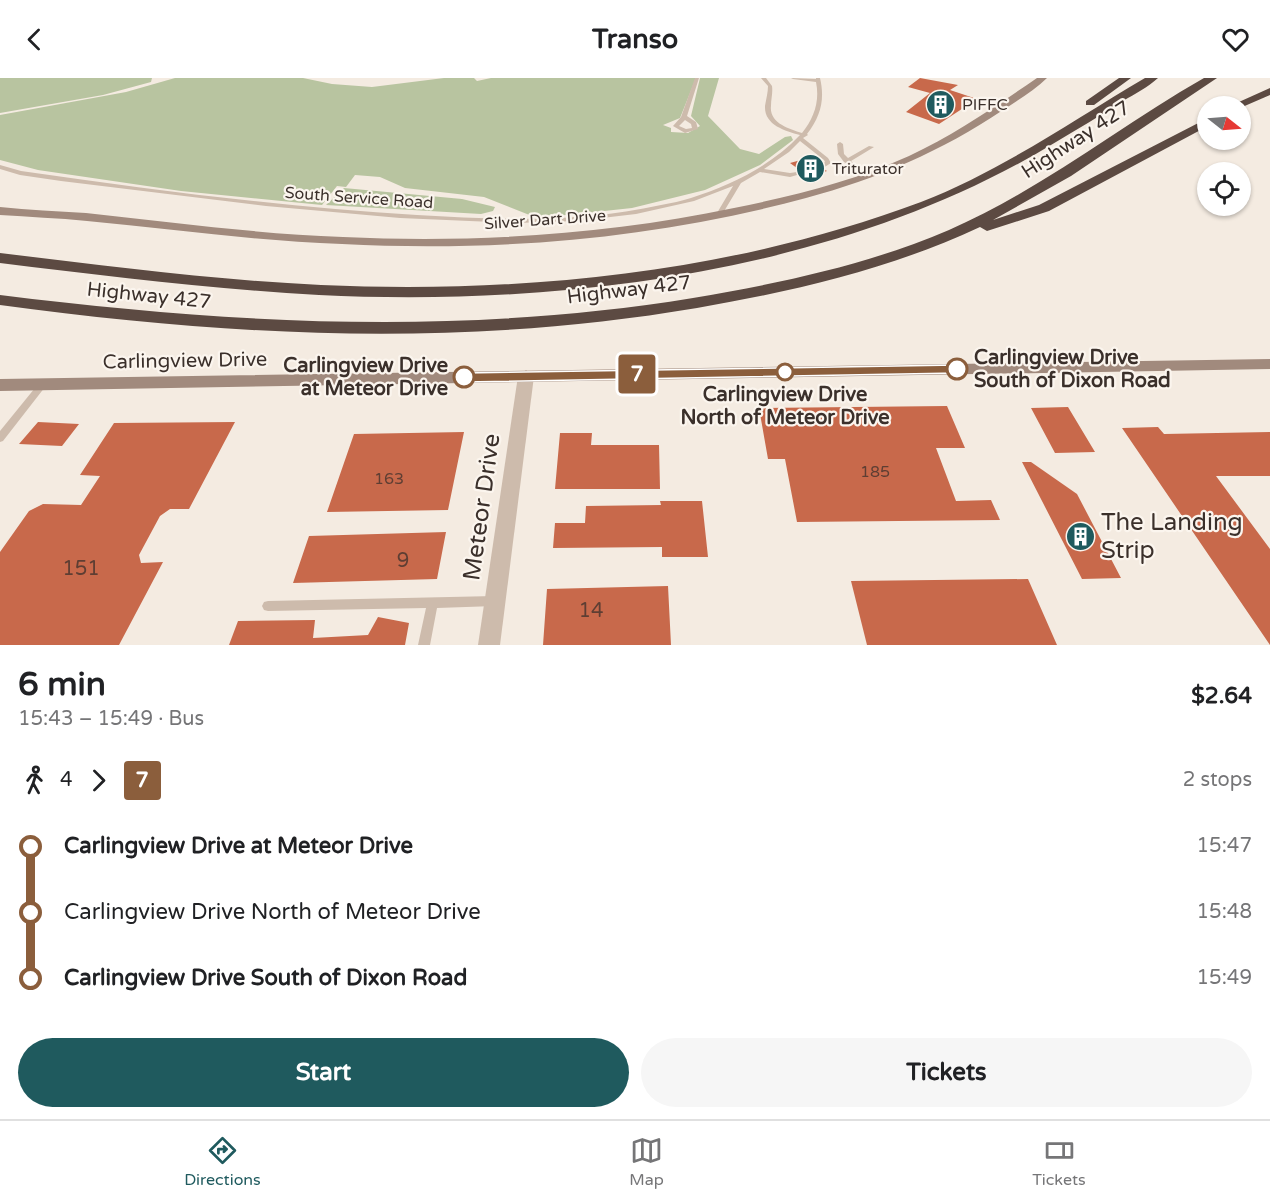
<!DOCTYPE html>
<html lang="en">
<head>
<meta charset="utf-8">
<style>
  body { margin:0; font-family:"Varela Round",sans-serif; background:#f6f6f6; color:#202124; height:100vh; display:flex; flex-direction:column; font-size:22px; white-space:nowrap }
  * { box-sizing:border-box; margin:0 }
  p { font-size:20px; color:#757577 }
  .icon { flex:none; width:33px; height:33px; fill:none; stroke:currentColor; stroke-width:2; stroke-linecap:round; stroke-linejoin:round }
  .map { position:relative; height:567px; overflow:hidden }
  .details { display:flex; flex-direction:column; background:#fff; flex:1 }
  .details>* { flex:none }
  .badge { padding:0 12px; border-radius:4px; font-size:21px; line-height:39px }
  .needle { width:39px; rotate:107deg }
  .tools { position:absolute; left:1197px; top:18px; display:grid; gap:12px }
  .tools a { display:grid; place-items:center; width:54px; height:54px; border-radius:50%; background:#fff; box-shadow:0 2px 4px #0004; font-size:30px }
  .map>.badge { position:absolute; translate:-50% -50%; box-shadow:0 0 0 3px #fff }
  .legs { display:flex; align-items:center; gap:9px; height:66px; padding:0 18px; font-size:20px }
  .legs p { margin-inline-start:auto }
  .head { display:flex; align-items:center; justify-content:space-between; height:102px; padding:0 18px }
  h1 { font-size:33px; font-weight:800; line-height:45px }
  .button { display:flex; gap:12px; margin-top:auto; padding:12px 18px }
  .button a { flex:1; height:69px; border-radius:36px; background:#1f5a5e; color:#fff; font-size:24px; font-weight:800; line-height:69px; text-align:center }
  .button a+a { background:#f6f6f6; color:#202124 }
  ul { padding:0 18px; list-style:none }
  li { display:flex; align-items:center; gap:21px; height:66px; font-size:22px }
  li i { display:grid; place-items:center; width:9px; height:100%; margin:0 8px; background:currentColor }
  li i::after { content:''; width:15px; height:15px; margin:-8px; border:4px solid; border-radius:50%; background:#fff }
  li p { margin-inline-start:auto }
  li:first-child i { background:linear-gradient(#0000 50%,currentColor 0) }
  li:last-child i { background:linear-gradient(currentColor 50%,#0000 0) }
  header { display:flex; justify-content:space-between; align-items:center; height:78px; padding:0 18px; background:#fff; font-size:27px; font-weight:800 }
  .dock { display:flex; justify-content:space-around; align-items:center; height:84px; border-top:2px solid #e0e0e0; background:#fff; font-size:16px; color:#757577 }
  .dock a { display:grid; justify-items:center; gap:3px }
  .dock .active { color:#1f5a5e }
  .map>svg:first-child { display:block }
</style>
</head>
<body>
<header><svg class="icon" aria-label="back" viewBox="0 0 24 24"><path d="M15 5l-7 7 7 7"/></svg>Transo<svg class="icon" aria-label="heart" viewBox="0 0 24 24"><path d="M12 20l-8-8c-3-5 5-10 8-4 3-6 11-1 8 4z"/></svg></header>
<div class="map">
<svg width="1270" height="567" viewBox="0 0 1270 567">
  <rect width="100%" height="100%" fill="#f4ebe1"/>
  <path fill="#b8c4a0" d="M0,0H152L151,4L103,17L0,35Z
    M175,0H303L332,6L372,9L444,0H474L477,3L491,0H696L680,40L663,47L671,50V54L688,55L700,48L691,38L700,0H719L708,38L740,71L759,76L785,59L791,58L793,62L760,87L705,112L632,130L567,137L532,138L484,119L405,110L380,99L355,97L346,109L337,108L322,127L181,113L38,92L0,82V37L126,14Z
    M344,110L462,121L495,129L493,133L481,136L326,127Z"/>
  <path fill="#c8694b" d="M920,0L958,7L950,12L977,21L939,46L906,34L930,15L908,9Z
    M808,80L827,93L809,99L790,85Z
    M947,328L965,370H936L956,423L991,422L1000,442L797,444L785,381H768L759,330Z
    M1068,329L1095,374L1055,375L1031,330Z
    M38,344L79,346L62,368L19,366Z
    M235,344L189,431H170L160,438L139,477L141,485L163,484L119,567H0V474L29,433L43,426L81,427L100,398L80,397L114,345Z
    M1158,349L1164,356L1270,354V398H1216L1270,471V567L1122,350Z
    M464,354L448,432L327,434L354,356Z
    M560,355H592L591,367H659L660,411H555Z
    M1022,384H1031L1077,416L1121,500L1082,501Z
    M660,423H702L708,479H662V469L553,470L555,445H585L586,428L661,427Z
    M446,454L437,501L293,505L309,458Z
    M1028,501L1057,567H867L851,503Z
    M668,508L671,567H543L547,511Z
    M378,539L409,545L405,567H229L238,543L315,542L313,560L368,557Z"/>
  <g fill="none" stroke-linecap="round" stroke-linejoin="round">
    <path fill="#cdbbac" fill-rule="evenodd" d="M695,0H699L687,38L696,44L698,51L685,55L673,48L681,39ZM685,42L691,46L692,50L686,51L679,48Z
      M761,0H766L772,8C773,15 771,21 771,28C769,45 789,51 802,55C814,40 820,23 816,4L793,1L791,0L816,1V0H820C825,21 821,38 807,56L808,57L803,60L828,80L831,85L823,90H819V88L825,84L824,82L800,63L789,74L764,91L790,95L804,93V95L790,99L760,94L741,105L723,135L720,137L717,135L733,108L694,123L636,136L576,143L516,145L400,140L266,128L61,103L20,97L0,91V87L21,93C152,112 284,129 417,137C498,142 581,145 661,127C671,125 682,123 691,120C731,107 771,88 800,57C785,53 764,47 765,28C766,21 768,15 768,8Z
      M840,64L843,66L844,76L848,80L869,68L874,69L851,83L864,97V99H860L846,85L844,84L838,76L837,66Z
      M42,304L45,305L46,307L45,309L3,363L0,364V353L39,305Z
      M495,518L499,519L501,523L499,527L495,528L437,530L430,567H418L426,530L268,533L264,532L262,528L264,524L268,523Z"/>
    <path fill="#cdbbac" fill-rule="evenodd" d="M526,292L534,298L500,567H478L518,298Z"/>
    <path fill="#a18a7d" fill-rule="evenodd" d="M1037,0H1047C1035,12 1018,22 1003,32C942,73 877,101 806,120C655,161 497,174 342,166C256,163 172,151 87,143C58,140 29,139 0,137V129C29,132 57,133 86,135C171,144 257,156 343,159C474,165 606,157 734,130C793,118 854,103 909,78C954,57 996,28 1037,0Z
      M1270,281V291L0,313V301Z"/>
    <path fill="#5c4a42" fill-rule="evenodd" d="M1119,0H1131L1094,27H1086V23Z
      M1145,0H1158C1148,9 1135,16 1123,23C1101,37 1078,51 1056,64C843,194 565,229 319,217C212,211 106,198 0,185V175C107,188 214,202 321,207C522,216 732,195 921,124C1001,93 1072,43 1145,0Z
      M1204,0H1217L1071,98L993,142L1039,127L1208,40V48L1049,133L987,153L980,149C890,191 795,213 697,230C460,270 237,259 0,227V217C233,246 460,258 693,220C781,205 867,187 949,152C1041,112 1118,49 1204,0Z
      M1270,10V17L1240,30L1230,28Z"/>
  </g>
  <path fill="#8b5e3c" stroke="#fff" stroke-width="1.5" d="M957,287L963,291L957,295L464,304L458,299L464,295Z"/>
  <defs>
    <symbol id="building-disc" viewBox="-11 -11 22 22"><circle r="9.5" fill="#1f5a5e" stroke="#fbf5ee"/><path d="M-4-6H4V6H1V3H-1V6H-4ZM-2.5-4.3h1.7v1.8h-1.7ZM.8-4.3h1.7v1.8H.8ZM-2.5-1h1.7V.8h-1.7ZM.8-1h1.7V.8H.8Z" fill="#fff"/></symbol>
  </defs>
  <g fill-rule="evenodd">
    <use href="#building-disc" x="924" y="10" width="33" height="33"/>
    <use href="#building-disc" x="794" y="74" width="33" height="33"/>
    <use href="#building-disc" x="1064" y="442" width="33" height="33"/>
  </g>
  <g fill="#fff" stroke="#8b5e3c" stroke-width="3">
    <circle cx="957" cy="291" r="10"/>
    <circle cx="785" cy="294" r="8"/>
    <circle cx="464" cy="299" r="10"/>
  </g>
  <g text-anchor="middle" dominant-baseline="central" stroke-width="4.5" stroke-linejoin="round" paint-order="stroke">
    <g font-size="16" fill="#3b302b" stroke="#fbf5ee" text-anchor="start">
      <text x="962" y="27">PIFFC</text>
      <text x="832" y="91">Triturator</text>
    </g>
    <g font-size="16" fill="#3b302b" stroke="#fbf5ee">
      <text transform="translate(359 120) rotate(4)">South Service Road</text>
      <text transform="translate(545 142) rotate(-4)">Silver Dart Drive</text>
    </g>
    <g font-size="16" fill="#5e3e33">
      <text x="875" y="394">185</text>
      <text x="389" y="401">163</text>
    </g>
    <g font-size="20" fill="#3b302b" stroke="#fbf5ee">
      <text transform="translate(1076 62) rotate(-33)">Highway 427</text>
      <text transform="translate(629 212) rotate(-7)">Highway 427</text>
      <text transform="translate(149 218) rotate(6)">Highway 427</text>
      <text transform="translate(185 283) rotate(-1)">Carlingview Drive</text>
    </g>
    <g font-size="20" font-weight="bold" fill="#3b302b" stroke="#fbf5ee" text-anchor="start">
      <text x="974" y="280">Carlingview Drive<tspan x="974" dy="23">South of Dixon Road</tspan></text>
      <text x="448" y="288" text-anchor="end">Carlingview Drive<tspan x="448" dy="23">at Meteor Drive</tspan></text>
      <text x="785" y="317" text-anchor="middle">Carlingview Drive<tspan x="785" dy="23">North of Meteor Drive</tspan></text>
    </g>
    <g font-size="20" fill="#5e3e33">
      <text x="403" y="483">9</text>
      <text x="81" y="491">151</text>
      <text x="591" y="533">14</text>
    </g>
    <g font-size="24" fill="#3b302b" stroke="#fbf5ee">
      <text transform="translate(482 429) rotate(-82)">Meteor Drive</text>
    </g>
    <g font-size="24" fill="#3b302b" stroke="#fbf5ee" text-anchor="start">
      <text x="1101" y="444">The Landing<tspan x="1101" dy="28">Strip</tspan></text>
    </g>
  </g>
</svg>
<div class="tools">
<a><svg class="needle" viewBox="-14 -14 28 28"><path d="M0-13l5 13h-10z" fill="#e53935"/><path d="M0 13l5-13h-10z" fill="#757577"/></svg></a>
<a><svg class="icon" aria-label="locate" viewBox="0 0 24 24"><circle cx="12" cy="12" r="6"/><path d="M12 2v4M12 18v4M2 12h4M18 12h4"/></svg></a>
</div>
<b class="badge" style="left:637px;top:296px;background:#8b5e3c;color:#fff">7</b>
</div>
<section class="details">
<div class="head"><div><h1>6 min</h1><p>15:43 – 15:49 · Bus</p></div><b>$2.64</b></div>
<div class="legs"><svg class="icon" aria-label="walk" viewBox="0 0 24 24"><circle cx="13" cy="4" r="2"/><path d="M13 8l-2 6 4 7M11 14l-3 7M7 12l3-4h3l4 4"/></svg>4<svg class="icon" aria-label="forward" viewBox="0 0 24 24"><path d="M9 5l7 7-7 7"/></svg><b class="badge" style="background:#8b5e3c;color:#fff">7</b><p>2 stops</p></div>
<ul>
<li><i style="color:#8b5e3c"></i><b>Carlingview Drive at Meteor Drive</b><p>15:47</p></li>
<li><i style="color:#8b5e3c"></i><span>Carlingview Drive North of Meteor Drive</span><p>15:48</p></li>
<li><i style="color:#8b5e3c"></i><b>Carlingview Drive South of Dixon Road</b><p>15:49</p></li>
</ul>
<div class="button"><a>Start</a><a>Tickets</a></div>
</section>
<nav class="dock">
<a class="active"><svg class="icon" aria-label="directions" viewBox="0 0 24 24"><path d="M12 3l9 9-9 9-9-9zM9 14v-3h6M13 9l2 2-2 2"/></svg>Directions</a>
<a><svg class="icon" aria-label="map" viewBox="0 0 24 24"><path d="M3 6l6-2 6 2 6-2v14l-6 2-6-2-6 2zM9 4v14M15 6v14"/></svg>Map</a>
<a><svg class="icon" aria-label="tickets" viewBox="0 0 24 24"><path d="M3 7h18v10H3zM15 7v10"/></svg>Tickets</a>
</nav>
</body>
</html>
